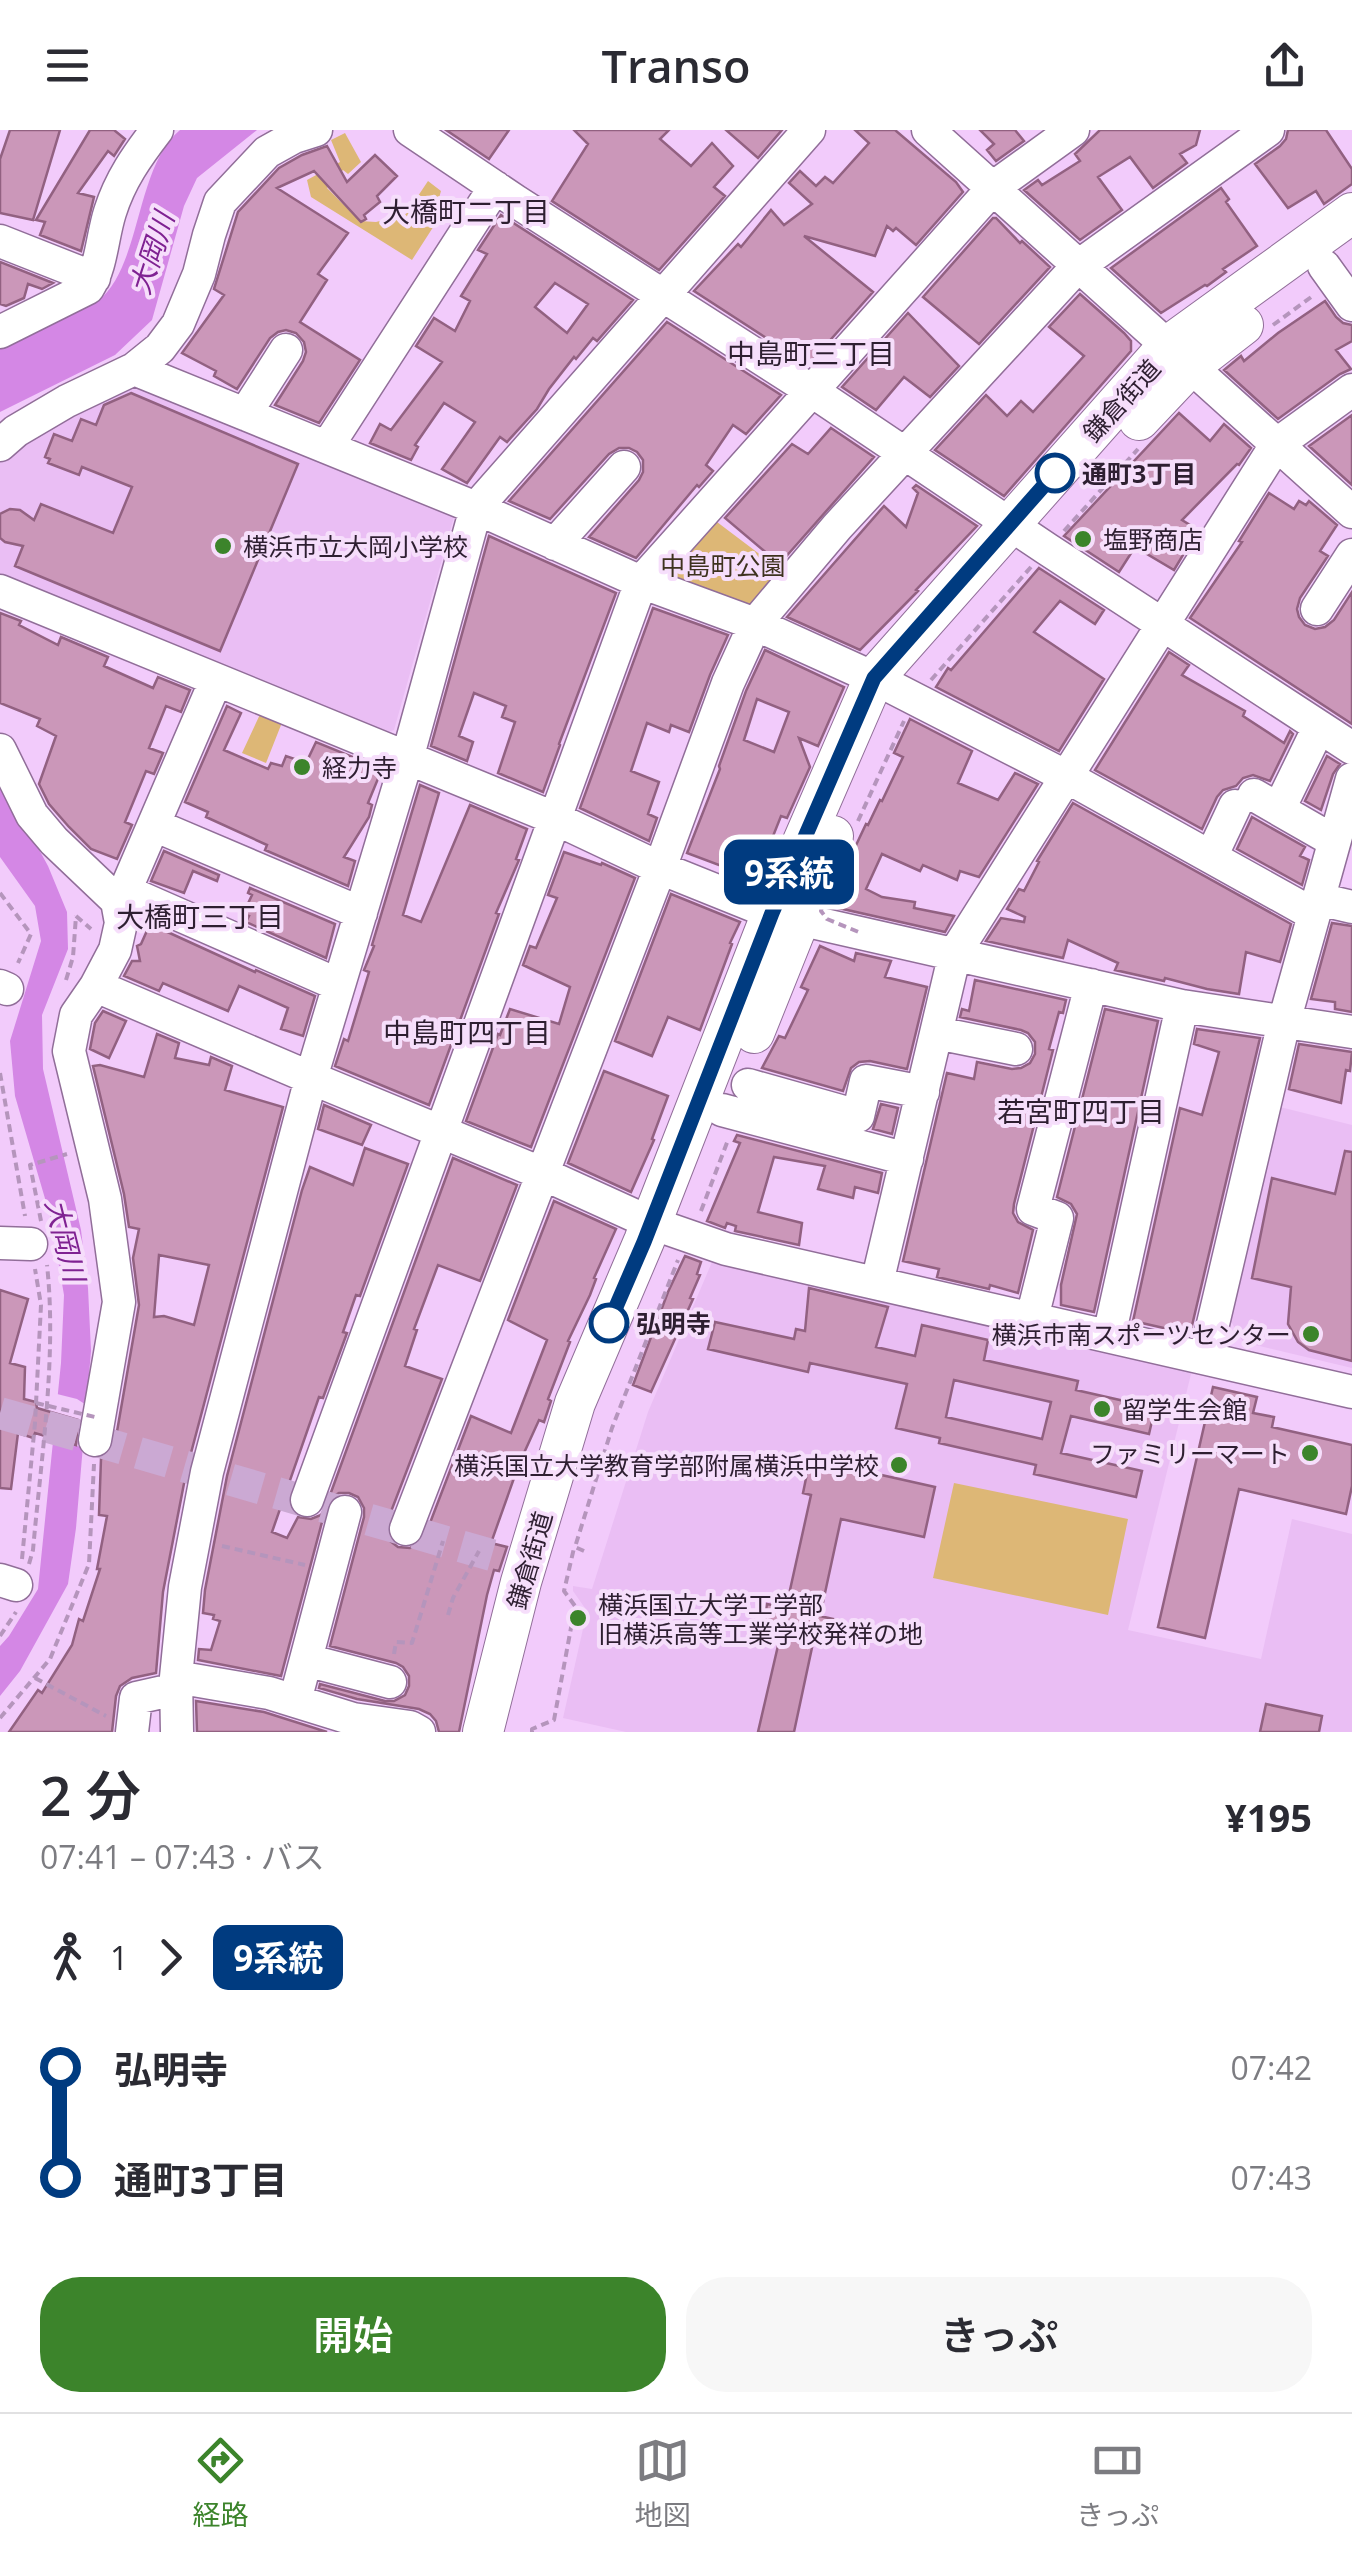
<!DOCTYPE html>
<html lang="ja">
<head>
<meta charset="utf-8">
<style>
  body { margin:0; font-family:"Open Sans","Noto Sans JP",sans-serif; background:#f7f7f7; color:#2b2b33; height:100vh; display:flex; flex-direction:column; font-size:38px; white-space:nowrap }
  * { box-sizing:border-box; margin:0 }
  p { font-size:32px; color:#7c7c81 }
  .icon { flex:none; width:55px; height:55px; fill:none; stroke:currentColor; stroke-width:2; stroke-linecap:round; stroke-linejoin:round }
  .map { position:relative; height:1602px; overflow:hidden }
  .side { display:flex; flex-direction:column; background:#fff; flex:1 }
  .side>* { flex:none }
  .badge { padding:0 20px; border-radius:15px; font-size:35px; line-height:65px }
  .map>.badge { position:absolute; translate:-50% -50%; box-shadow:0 0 0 5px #fff }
  .legs { display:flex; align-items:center; gap:15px; height:110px; padding:0 40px; font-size:32px }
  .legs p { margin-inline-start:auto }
  .overview { display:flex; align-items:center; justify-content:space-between; height:170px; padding:0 40px }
  h1 { font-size:55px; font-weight:600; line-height:75px }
  .cta { display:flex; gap:20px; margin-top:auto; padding:20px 40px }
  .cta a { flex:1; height:115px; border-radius:40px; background:#3c842b; color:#fff; font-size:40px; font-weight:600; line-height:115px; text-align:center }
  .cta a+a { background:#f7f7f7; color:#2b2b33 }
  ul { padding:0 40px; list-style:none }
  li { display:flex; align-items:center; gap:35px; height:110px; font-size:38px }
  li i { display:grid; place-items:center; width:15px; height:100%; margin:0 12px; background:currentColor }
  li i::after { content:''; width:25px; height:25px; margin:-12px; border:8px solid; border-radius:50%; background:#fff }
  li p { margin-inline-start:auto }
  li:first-child i { background:linear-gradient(#0000 50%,currentColor 0) }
  li:last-child i { background:linear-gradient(currentColor 50%,#0000 0) }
  header { display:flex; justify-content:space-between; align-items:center; height:130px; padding:0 40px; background:#fff; font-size:45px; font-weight:600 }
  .tab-bar { display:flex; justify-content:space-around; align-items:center; height:140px; border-top:2px solid #e1e1e2; background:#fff; font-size:28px; color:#7c7c81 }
  .tab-bar a { display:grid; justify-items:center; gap:5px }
  .tab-bar .active { color:#3c842b }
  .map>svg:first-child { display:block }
</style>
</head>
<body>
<header><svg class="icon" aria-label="menu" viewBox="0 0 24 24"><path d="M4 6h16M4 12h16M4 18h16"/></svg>Transo<svg class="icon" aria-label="share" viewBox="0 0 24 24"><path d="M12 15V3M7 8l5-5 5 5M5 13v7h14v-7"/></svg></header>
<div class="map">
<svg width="1352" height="1602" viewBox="0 0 1352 1602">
  <rect width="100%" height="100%" fill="#f2cbfb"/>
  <path fill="#eabef4" d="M123,259L152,260L448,382L454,387L394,600L382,605L0,444V333L7,317Z
    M1276,976L1352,995V1238L1243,1212L1226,1183Z
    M715,1125L1192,1240L1128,1500L1261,1529L1292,1389L1352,1404V1602H626L563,1588L587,1481L573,1461V1456L592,1459L648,1282Z"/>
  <path fill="#ddb776" d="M345,3L361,32L348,44L343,40L327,58L360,91L376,92L406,84L428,51L441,61L439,68L448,74L412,130L311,67L307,50L340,32L331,10Z
    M717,392L783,442L752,481L668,443Z
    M262,580L283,590L266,633L242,623Z
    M954,1353L1128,1389L1108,1485L933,1448Z"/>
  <path fill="#d487e5" d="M180,0H257L197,48L184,76L152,190L115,225L0,282V216C21,205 41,194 62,185C73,180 89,178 98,171C142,136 135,37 180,0Z
    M0,648L48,736L67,782L68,819L42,885L43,939L81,1100L88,1158L91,1221L76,1398L68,1454L20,1541L0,1566V1516L9,1506L38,1459L61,1233L64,1165L51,1089L15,966L10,911L41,811L35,776L0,727Z"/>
  <path fill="#f2cbfb" d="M53,1263L77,1269L91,1278L88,1319L48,1308Z"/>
  <path fill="#cb97b9" stroke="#926181" stroke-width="2.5" fill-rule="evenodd" d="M10,0H60L33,90L0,83V29Z
    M90,0H114L125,9L114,26L108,21L78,63L94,67L81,121L40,105L45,92L36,90Z
    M446,0H509L489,29Z
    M574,0H669L660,9L691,36L712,13L733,36L714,57L725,66L659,140L552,71L588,14Z
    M726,0H782L758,28Z
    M855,0H895L956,52L963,62L916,115L896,98L893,101L887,96L875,126L804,106L873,162L808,235L694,161L738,114L741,117L771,80L784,95L812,74L789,53L800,41L816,56L825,47L833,53L869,13Z
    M980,0H1015L1024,11L996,31L987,20L994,14Z
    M1100,0H1200L1196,15L1180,24L1187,33L1153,58L1130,27L1098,47L1122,80L1080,110L1024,60L1038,50L1042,55L1080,31L1075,24Z
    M1288,0H1326L1352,39V54L1324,74L1316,61L1288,78L1255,34L1280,16L1286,9Z
    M327,16L347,52L375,25L397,46L377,66L380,72L364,85L366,89L361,92L314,41L277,58L348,103L318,144L327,150L300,192L360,230L319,293L275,275L303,231L306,222L304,212L296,203L286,200L278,202L270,208L237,259L214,246L216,241L182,223L224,165L214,159L238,82L279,38L302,25Z
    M1221,58L1229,69L1226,72L1257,116L1223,139L1226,142L1207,156L1205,155L1161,183L1111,138Z
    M501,85L633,170L597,211L593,208L576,229L574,227L549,259L537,279L507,312L500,307L467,353L442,339L475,292L444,273L415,315L418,317L411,330L370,313L380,294L391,300L442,232L416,216L434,188L455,201L470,171L461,166L487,124L478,120ZM555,153L588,174L567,203L535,177Z
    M993,88H996L1020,113L1022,111L1050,137L979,214L923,167Z
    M0,132L53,153L42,159L28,154L24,168L6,176L0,174Z
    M1080,164L1124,203L1131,211V221L1004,366L935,320L986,265L1007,286L1021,271L1033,282L1084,226L1049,197Z
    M1325,171L1336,187L1343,193L1352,195V211L1336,220L1351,239L1340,244L1278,289L1224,240L1241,226L1244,231L1278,203Z
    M908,183L959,236L930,267L904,247L876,280L842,257Z
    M667,192L781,265L746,304L733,295L706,335L713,341L699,357L697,355L636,428L589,407L639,350L643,342V330L637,322L629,318H619L609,324L550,389L509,371Z
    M131,263L298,334L220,521L15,436L23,416L5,412L0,408V384L10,379L20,380L34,390L41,374L113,403L132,357L82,337L79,345L48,333L50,329L45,327L54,304L72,311L81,289L96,295L104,275Z
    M1179,283L1210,311L1224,294L1251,318L1239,335L1237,334L1182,390L1198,400L1174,440L1135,417L1119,442L1064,406Z
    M1352,285V355L1309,316Z
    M831,298L874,327L783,430L778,427L775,430L725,388L792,314L808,324Z
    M916,355L977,396L916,460L918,461L860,520L787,487L884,376L906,397L918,363L913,358Z
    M1269,363L1294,379L1299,371L1306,375L1309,371L1337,395L1320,421L1328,426L1300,468L1297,479L1299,487L1305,495L1315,499L1325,497L1334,490L1352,462V594L1190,488L1242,412L1239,411Z
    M489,406L616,463L559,614L560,615L543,662L498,643L515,592L502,587L506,576L474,563L459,606L473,612L467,631L431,616Z
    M1039,438L1104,480L1095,494L1060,471L1034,502L1104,549L1059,621L936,557L948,538L951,540Z
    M653,478L728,505L710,545L689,602L671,595L669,602L647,593L631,641L659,652L648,684L657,688L649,711L580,678Z
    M0,483L21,491L19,495L58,515L61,507L108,527L104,536L153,558L158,547L190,560L181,582L166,576L149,618L163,623L154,644L146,641L125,692L132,695L117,729L91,719L69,697L49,674L39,654L56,606L37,596L40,589L0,573Z
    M765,520L844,557L818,616L799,608L810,637L787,688L781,686L756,749L687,723L720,639L719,636L746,561ZM757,569L789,582L774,622L744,610Z
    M1169,522L1189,535L1182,545L1245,581L1243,586L1284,613L1290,601L1293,604L1270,651L1253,645L1243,648L1236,656L1223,660L1217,667L1202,699L1095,640Z
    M227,576L241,583L224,620L268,639L271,633L282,636L286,626L306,633L316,612L382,639L368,673L372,675L369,687L344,727L355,731L348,756L265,720L267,715L206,687L208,682L185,672Z
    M910,589L972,621L958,653L998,670L1015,643L1038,654L979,747L960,741L957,750L923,735L920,741L882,724L866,759L882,767L915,772L914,778L954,786L945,802L834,777L846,747L843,746L850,728L866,694L868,695L880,670L882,671L903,627L894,623Z
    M1327,626L1340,634L1333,644L1321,680L1305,671Z
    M420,655L439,663L403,785L421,792L470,675L527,699L516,729L519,730L496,783L499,784L429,975L335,936L344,909L348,911L369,842L364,840L374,816L372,815Z
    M1073,673L1291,794L1280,832L1246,822L1239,864L1207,859L1165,848L1164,851L1115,840L1118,833L1068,810L1063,828L986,811L1001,788L1024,792L1025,787L1007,779L1019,759L1024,761L1039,732L1037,731Z
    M1252,687L1305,717L1300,726L1309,730L1302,755L1237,719Z
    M164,721L219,745L217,751L193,741L184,763L151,751Z
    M564,722L601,735L602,733L635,748L531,1017L466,991L498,904L500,905L510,879L559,894L570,857L523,835L530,816L536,818L557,768L548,765Z
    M250,758L335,794L326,828L246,792L249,786L243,784L252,765L248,763Z
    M671,764L740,792L730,813L732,814L700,900L668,887L652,926L615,911Z
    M1332,793L1352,796V882L1335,879V872L1311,869Z
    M150,794L255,842L256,840L315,866L303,906L281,899L288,878L239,856L228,881L163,853L159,861L124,846L132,831H140L137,816L141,814Z
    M820,816L854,831L856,823L891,831L885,847L927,857L907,939L870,931L859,932L851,938L843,961L762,938L779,906L785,908L808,860L801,857Z
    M975,850L1066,870L1063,883L1059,882L1049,919L1053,920L1014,1074L1013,1083L1018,1092L1033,1100L1018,1163L990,1155L989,1159L937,1147L939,1139L903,1131L947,943L974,949L977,932L1012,939L1021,938L1030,933L1035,924V912L1028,903L1021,900L960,887L962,879L969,881Z
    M1105,879L1158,891L1094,1182L1061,1175V1155L1077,1084L1071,1074L1057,1067Z
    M103,881L126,891L109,928L90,919L95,893Z
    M1197,899L1260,908L1190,1204L1133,1191L1180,978L1202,985L1219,922L1194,914Z
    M157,904L179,913L175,928L209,935L211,927L232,936L225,960L283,977L187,1338L163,1462L156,1543L132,1548L120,1556L116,1566L112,1602H9L38,1560L42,1563L72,1515L79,1489L83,1491L100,1439H97L107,1386L99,1385L101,1329L110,1323L115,1313L139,1175L133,1128L139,1099L129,1097L124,1064L93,936L100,935L144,947ZM159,1125L209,1135L194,1195L164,1186L154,1187Z
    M1299,914L1352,922L1350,941L1346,940L1341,973L1289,959Z
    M604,941L668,966L652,1009L654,1010L631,1062L568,1033Z
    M881,974L898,978L892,1004L873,999Z
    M324,975L371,995L362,1015L318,999Z
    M737,1005L882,1043L878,1063L855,1057L853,1068L818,1059L825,1036L774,1027L758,1082L802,1093L799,1115L735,1101L736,1096L727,1093L725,1098L707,1091L740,1013L734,1011Z
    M365,1018L408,1034L360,1166L356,1165L343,1202L347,1203L323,1268L319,1267L272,1402L287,1408L298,1387L311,1389L321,1385L326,1377L281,1546L198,1530L199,1519L211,1520L220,1491L213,1489L214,1485L203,1483L205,1460L227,1346L302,1060L310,1037L353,1055Z
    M1345,1021L1352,1022V1231L1309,1220L1298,1212L1288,1194L1291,1157L1252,1148L1272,1048L1335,1064Z
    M453,1028L517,1055L480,1151L438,1135L414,1199L417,1200L405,1236L442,1249L387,1392V1403L390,1411L398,1417L410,1418L419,1414L425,1406L471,1286L511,1303L547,1210L508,1190L554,1071L616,1099L594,1148L596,1149L590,1165L568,1211L570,1212L548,1269L551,1271L544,1292L539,1290L519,1334L491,1413L507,1417L499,1441L494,1440L487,1465L459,1602H439L436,1591L430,1584L419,1579L357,1569L319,1558L320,1554L385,1571H394L405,1565L409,1556V1546L403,1537L396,1533L330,1516L364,1387V1378L358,1367L349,1363H339L332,1367L326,1376Z
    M685,1126L701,1132L697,1144L700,1145L690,1168L693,1169L651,1262L633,1255L668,1162Z
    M809,1158L888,1177L876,1217L915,1226L922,1195L988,1210L984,1230L1078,1251L1076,1260L1155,1278L1149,1304L1071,1286L1061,1323L1142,1341L1136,1367L1034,1344L1036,1335L939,1313L940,1308L896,1298L907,1254L810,1233L808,1242L708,1219L715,1192L794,1209L796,1199L805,1201ZM954,1250L1051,1272L1042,1309L946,1287Z
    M0,1160L28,1169L10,1233L25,1237L24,1269L36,1272L37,1278L78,1290L76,1315L35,1303L33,1308L18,1303L11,1359L0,1358Z
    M1213,1257L1257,1267L1253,1283L1274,1287L1272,1297L1352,1315V1356L1346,1384L1239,1359L1205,1508L1158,1497Z
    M810,1329L935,1357L924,1407L841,1389L820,1486L833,1489L827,1516L813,1513L794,1602H758L780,1507L770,1505L773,1493L764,1491L767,1474L777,1476L779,1467L788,1469L811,1365L803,1363Z
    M196,1571L264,1582L327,1602H197Z
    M1266,1574L1322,1586L1319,1602H1260Z"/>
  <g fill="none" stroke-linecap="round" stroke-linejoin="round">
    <path stroke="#cba9d3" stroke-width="32" stroke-dasharray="32 16" stroke-linecap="butt" d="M0,1283L526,1435"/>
    <defs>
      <path id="minor" d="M410,0L517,72L812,261L1047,419L1352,618
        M928,0L1352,382
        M0,111L94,148
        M1324,136L1352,175
        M0,202L88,158C102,135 102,107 110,82C120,50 137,26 157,0
        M134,239L476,378L641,452L755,494L874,548L1067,647L1313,784
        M245,284L286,220
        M0,315L16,301L67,271L134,239L160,218L178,194L199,144L209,105L220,72L267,22L294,7L316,0
        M327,317L495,57
        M555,414L624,337
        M0,461L554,688L660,738L772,783L1182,876L1352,902
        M1317,479L1352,425
        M0,620L32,685L54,711L117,771L121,793L115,820L96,856L76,885L69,921L105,1069L119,1172L95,1310
        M1254,665L1334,711
        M1279,679L1319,597
        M154,695L361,783
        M1211,727L1235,676
        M125,761L339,855
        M1318,769L1352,777
        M117,771L125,761L216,550
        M0,856L7,859
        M96,856L311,948L541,1043L651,1093L726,1119L1352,1262
        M937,903L1016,919
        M748,955L858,986L866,951L923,962
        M722,980L907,1029
        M0,1113L31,1114
        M877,1153L955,823L1276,315L1352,260
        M1032,1188L1057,1088L1033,1079L1091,855
        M1109,1206L1182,876
        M1205,1228L1284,892L1352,649
        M307,1370L641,452L994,57L1073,0
        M406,1399L660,738L728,553L755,494L837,397L1077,137L1268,0
        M0,1450L16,1455
        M306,1530L390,1552
        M176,1547L269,1563L353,1589L410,1597L419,1602
        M295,1571L345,1382
        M132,1602L136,1568L176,1559
        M177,1602L176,1547L185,1457L207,1342L311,948L407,629L476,378L809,0"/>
      <path id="major" d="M1139,290L1190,236L1243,195
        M754,903L833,706
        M483,1602L521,1452L575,1273L644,1111L772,783L874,548L1168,216L1352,83"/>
    </defs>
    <use href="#minor" stroke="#916e99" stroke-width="35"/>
    <use href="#major" stroke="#916e99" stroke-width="42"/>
    <path stroke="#b595bc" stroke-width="4" stroke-dasharray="8 5" stroke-linecap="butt" d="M1273,195L1314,165
      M1064,401L1138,319
      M931,550L1031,437
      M858,691L904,591
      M0,763L31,804L18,833
      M76,786L91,799
      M66,850L73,827L76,786
      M0,943L25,1086
      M701,1081L728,1010
      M41,1091L30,1035L67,1024
      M222,1416L305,1435
      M584,1421L575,1417L612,1298L678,1130
      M22,1429L35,1293L41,1175L35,1139
      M29,1434L33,1420C41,1329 57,1226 47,1135
      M448,1485L453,1468L479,1421
      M0,1506L16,1482
      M394,1524L396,1512L412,1513L443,1411
      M35,1548L106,1586
      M0,1588L50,1529L89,1434L94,1334
      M532,1602V1599L554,1590L575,1476L564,1461L574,1418"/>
    <use href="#minor" stroke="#fff" stroke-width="32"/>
    <use href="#major" stroke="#fff" stroke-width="40"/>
    <path stroke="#b595bc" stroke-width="4" stroke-dasharray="8 5" stroke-linecap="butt" d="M768,750L823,772L821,781L827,789L861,803
      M36,1273L99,1288"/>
  </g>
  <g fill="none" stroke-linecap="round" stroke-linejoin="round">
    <defs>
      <path id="line-1" d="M609,1193L644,1112L772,783L874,548L1055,343"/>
    </defs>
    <use href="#line-1" stroke="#fff" stroke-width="22"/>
    <use href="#line-1" stroke="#003b80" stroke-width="15"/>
  </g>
  <g fill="#fff" stroke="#003b80" stroke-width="5">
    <circle cx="1055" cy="343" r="18"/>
    <circle cx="609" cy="1193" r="18"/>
  </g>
  <g fill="#3c842b" stroke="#f6defb" stroke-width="4">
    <circle cx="1083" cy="409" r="10"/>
    <circle cx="223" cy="416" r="10"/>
    <circle cx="302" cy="637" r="10"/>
    <circle cx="1311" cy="1204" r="10"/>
    <circle cx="1102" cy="1279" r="10"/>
    <circle cx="1310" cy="1323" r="10"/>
    <circle cx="899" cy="1335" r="10"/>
    <circle cx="578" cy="1488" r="10"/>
  </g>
  <g text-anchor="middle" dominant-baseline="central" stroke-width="8" stroke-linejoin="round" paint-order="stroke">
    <g font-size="25" fill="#2e1f31" stroke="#f6defb">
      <text transform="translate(1121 270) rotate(-48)">鎌倉街道</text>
      <text transform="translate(529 1430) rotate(-74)">鎌倉街道</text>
    </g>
    <g font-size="25" font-weight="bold" fill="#2e1f31" stroke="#f6defb" text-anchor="start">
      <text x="1082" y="343">通町3丁目</text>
      <text x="636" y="1193">弘明寺</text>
    </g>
    <g font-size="25" fill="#2e1f31" stroke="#f6defb" text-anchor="start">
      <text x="1103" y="409">塩野商店</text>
      <text x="243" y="416">横浜市立大岡小学校</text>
      <text x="322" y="637">経力寺</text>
      <text x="1291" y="1204" text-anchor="end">横浜市南スポーツセンター</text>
      <text x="1122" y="1279">留学生会館</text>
      <text x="1290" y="1323" text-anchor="end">ファミリーマート</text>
      <text x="879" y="1335" text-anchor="end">横浜国立大学教育学部附属横浜中学校</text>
      <text x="598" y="1474">横浜国立大学工学部<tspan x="598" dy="29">旧横浜高等工業学校発祥の地</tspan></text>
    </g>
    <g font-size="25" fill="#3e321e" stroke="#f6defb">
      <text x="723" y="435">中島町公園</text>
    </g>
    <g font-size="28" fill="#2e1f31" stroke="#f6defb">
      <text x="466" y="81">大橋町二丁目</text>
      <text x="811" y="223">中島町三丁目</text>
      <text x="200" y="786">大橋町三丁目</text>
      <text x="467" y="902">中島町四丁目</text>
      <text x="1081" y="981">若宮町四丁目</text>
    </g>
    <g font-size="28" font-style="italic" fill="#7f2292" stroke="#f6defb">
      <text transform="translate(151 123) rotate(-72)">大岡川</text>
      <text transform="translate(66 1110) rotate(76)">大岡川</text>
    </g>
  </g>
</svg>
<b class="badge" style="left:789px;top:742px;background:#003b80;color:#fff">9系統</b>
</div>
<section class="side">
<div class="overview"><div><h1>2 分</h1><p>07:41 – 07:43 · バス</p></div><b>¥195</b></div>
<div class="legs"><svg class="icon" aria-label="walk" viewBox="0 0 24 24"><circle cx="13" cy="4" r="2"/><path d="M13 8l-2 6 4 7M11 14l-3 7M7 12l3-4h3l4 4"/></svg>1<svg class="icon" aria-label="forward" viewBox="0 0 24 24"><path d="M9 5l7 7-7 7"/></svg><b class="badge" style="background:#003b80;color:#fff">9系統</b></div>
<ul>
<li><i style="color:#003b80"></i><b>弘明寺</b><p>07:42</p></li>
<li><i style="color:#003b80"></i><b>通町3丁目</b><p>07:43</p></li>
</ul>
<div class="cta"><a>開始</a><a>きっぷ</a></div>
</section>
<nav class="tab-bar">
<a class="active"><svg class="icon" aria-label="directions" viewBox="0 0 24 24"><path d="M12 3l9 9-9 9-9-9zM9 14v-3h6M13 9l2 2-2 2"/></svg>経路</a>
<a><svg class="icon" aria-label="map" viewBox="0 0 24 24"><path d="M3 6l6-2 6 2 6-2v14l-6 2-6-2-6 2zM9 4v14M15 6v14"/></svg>地図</a>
<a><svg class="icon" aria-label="tickets" viewBox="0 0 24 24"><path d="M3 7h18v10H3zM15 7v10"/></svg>きっぷ</a>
</nav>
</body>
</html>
